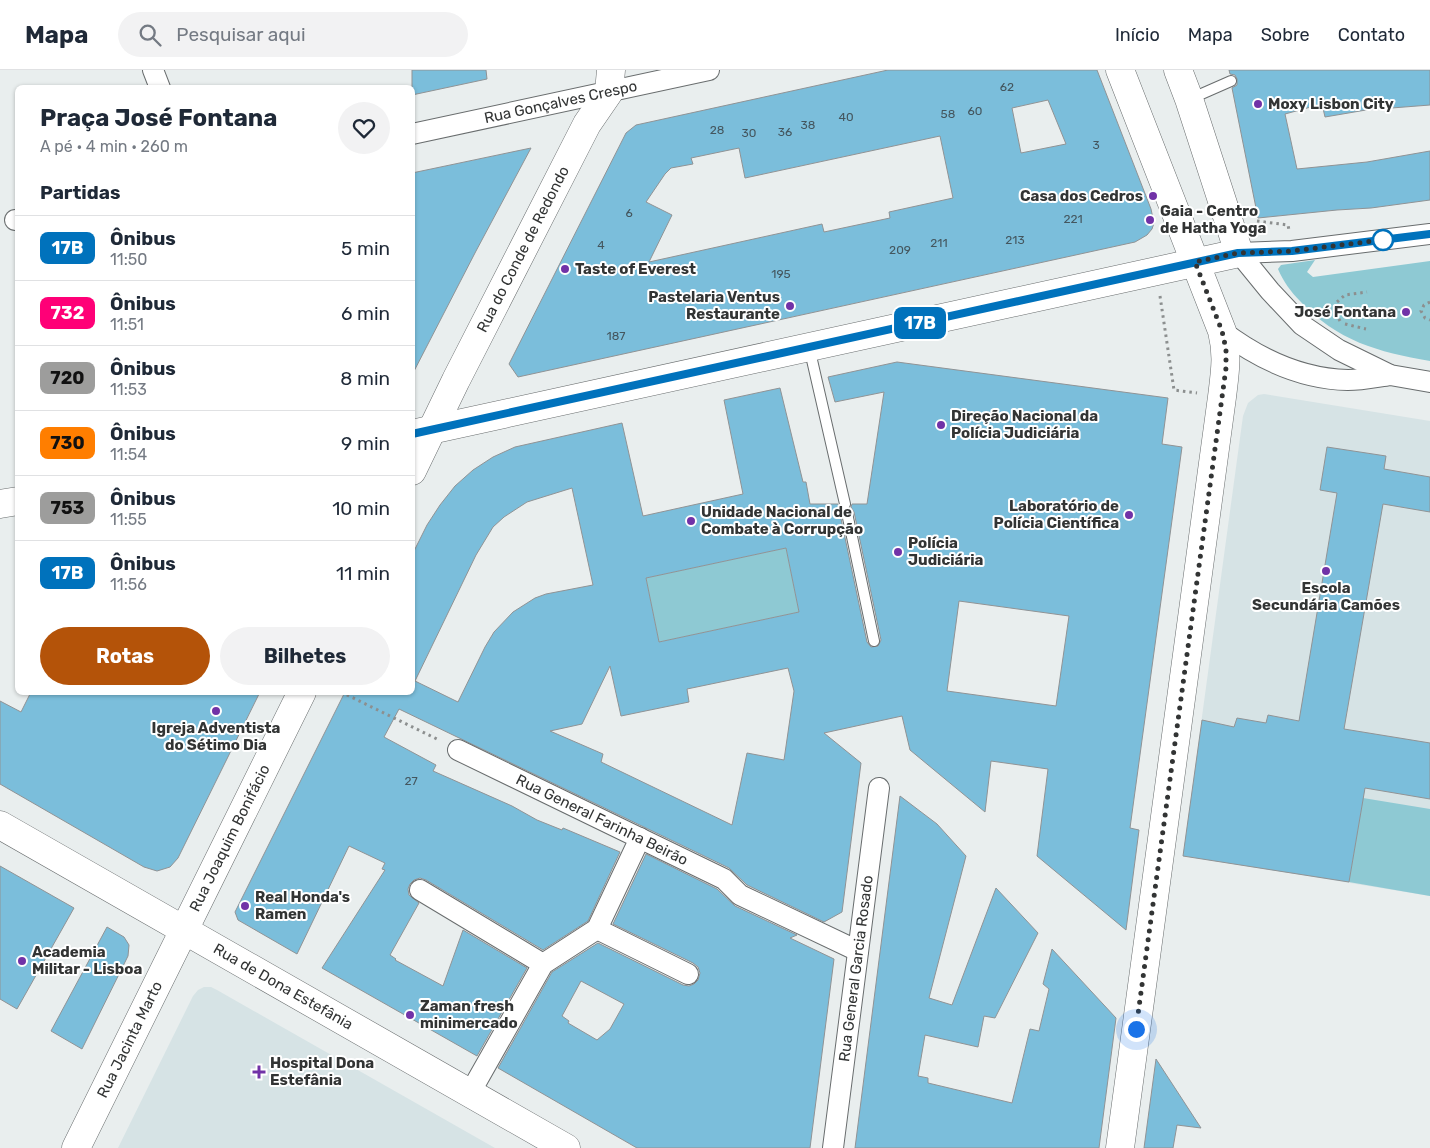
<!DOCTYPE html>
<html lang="pt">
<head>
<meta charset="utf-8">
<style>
  body { margin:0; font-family:Rubik,sans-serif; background:#f2f2f3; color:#1f2937; height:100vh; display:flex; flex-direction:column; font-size:19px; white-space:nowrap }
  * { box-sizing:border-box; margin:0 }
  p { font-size:16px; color:#747a83 }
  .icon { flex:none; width:28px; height:28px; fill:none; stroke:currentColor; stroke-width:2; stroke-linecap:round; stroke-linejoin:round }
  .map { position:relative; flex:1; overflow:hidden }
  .panel { position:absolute; left:15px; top:15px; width:400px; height:610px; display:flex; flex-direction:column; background:#fff; border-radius:8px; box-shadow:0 1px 4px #0004 }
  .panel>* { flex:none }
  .badge { padding:0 10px; border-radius:8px; font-size:18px; line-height:32px }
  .you { position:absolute; width:25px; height:25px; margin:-12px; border:4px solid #fff; border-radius:50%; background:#1a73e8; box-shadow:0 0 0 8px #1a73e833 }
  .map>.badge { position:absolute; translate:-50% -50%; box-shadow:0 0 0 2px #fff }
  h2 { padding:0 25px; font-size:19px; line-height:45px }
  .round { display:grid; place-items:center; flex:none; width:52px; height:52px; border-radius:26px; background:#f2f2f3 }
  .overview { display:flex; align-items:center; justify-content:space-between; height:85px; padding:0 25px }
  h1 { font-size:24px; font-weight:700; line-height:38px }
  .action { display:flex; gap:10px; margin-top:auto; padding:10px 25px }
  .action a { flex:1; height:58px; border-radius:30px; background:#b45309; color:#fff; font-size:20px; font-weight:700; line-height:58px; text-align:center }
  .action a+a { background:#f2f2f3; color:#1f2937 }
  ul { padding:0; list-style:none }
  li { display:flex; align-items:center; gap:15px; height:65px; padding:0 25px; border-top:1px solid #e0e1e3 }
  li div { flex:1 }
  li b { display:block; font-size:19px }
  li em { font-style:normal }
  li .badge { min-width:55px; font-weight:700; text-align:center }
  header { display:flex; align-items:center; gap:30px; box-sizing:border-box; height:70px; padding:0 25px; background:#fff; border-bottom:1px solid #e0e1e3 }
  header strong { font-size:24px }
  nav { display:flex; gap:28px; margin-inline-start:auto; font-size:18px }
  .search { width:350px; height:45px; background:#f2f2f3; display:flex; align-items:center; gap:12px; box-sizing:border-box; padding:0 18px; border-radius:28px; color:#747a83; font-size:19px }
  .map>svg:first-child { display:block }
</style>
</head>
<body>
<header>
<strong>Mapa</strong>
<div class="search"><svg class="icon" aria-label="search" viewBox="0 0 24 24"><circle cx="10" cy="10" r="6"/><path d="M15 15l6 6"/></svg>Pesquisar aqui</div>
<nav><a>Início</a><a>Mapa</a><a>Sobre</a><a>Contato</a></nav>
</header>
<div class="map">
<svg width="1430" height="1078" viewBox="0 0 1430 1078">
  <rect width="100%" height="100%" fill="#e9eeee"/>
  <path fill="#d6e3e5" d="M1264,324L1430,351V826L1183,786L1243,346L1248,333L1258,325Z
    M204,917H211L217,920L495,1078H118L193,926L198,920Z"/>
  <path fill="#8ec9d3" d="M1315,190L1307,202L1313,207L1430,191V291C1378,282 1337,271 1300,231C1291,222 1283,211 1278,199L1281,195Z
    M786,478L799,542L659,572L646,508Z
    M1363,728L1430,739V826L1349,812Z"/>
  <path fill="#7bbedb" stroke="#909395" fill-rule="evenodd" d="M412,0H486L487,9L412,25Z
    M888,0H1097L1151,139L1154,153L1152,159L1147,165L1135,172L518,307L509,294L626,63L636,55ZM1048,30L1066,74L1021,83L1012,38ZM940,66L953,128L889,142L890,148L824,162L822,154L649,192L672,145L646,132L665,104L671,98L693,94L691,88L739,78L745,108Z
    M1229,0H1430V35L1366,40L1325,47L1322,34L1285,44L1297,99L1367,92L1430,81V130L1371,138L1337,140L1258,148L1232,18L1237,15V9L1235,5L1230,4Z
    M531,78L476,181L412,305V103Z
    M897,292L1168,328L1162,374L1182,377L1130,758L1139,760L1126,860L1037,786L1048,699L991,691L985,742L910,680L902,646L824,663L861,693L842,842L824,852L747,815L729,798L399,639L384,667L436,695L433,701L512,736L537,750L562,760L563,758L620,782L588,851L543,880L426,810L420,808L414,810L410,814L408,819L409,825L419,833L390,885L396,889L395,890L443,916L463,860L527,898L477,986L322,898L385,800L382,799L385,793L349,776L297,884L238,850L235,842L345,622H412V485L427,455L440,435L455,416L473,400L493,387L515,377L622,353L643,446L743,424L724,330L780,318L803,412H806L810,434H838L841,440L840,444L867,572L871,577L878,576L881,570L854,442L851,437L852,434H867L884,322L835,332L828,307ZM572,418L593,515L546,524L535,528L513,542L494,562L485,577L458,632L415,611L476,485L493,457L504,447L527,432ZM786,478L799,542L659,572L646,508ZM959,531L1069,546L1056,636L947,621ZM610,596L621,646L689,632L687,619L788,598L794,621L784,690L747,683L732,755L601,692L603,684L550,661L582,654Z
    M1327,377L1386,386L1384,399L1430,407V442L1383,434L1344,659L1430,673V729L1365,718L1349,812L1183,786L1202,650L1234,657L1237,648L1266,653L1268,645L1299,651L1337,423L1320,420Z
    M31,622H260L178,788L170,797L157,801L144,797L0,714V631L21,642Z
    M900,726L937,754L966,786L929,928L952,935L996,818L1038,863L995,948L984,946L978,977L925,965L918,1006L928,1008V1013L1012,1033L1030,959L1039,961L1049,919L1043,914L1052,879L1116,948L1099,1078H855Z
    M646,784L717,819L735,836L797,865L790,868L834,889L810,1078H637L498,998L552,902L598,873L683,915L689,916L694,914L698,910L700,903L698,897L693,893L613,854ZM581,911L624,934L610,959L597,970L568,953L569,951L562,946Z
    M0,796L74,838L17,939L0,929Z
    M107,857L124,867L129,875L128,886L82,979L51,961Z
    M1156,989L1201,1058L1177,1055L1173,1078H1144Z"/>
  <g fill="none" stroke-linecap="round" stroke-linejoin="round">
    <defs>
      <path id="lane" d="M1190,29L1231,11
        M809,277L845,434
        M847,443L874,571"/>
      <g id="street">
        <path d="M153,0L160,18"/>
        <path id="s1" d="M412,64L709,0"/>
        <path d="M15,150H18"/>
        <path d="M1239,183L1270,221L1302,255L1339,280L1390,305L1430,312"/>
        <path d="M1239,183L1292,181L1430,164"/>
        <path d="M1222,261C1259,289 1300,309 1348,310C1362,310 1376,307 1390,305"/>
        <path id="s2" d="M458,680L724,809L740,825L858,881"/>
        <path d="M420,820L543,894"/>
        <path d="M597,859L688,904"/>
        <path d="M470,1023L543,894L597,859L640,768"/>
        <path id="s3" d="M833,1078L879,718"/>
      </g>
      <g id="secondary">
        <path d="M1120,0L1222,261C1228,285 1225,302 1222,327L1120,1078"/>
        <path d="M412,364L1239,183L1189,29L1178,0"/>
        <path id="s4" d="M412,401L456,310L587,54L609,22L611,0"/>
        <path d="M0,434L18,431"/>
        <path id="s5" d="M0,755L566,1078"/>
        <path id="s6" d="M76,1078L302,622"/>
      </g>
    </defs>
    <use href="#lane" stroke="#696d6e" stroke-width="12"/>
    <use href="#street" stroke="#696d6e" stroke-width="22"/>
    <use href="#secondary" stroke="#696d6e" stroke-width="29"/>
    <path stroke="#8c8f8f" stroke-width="3" stroke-dasharray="2.5 4" stroke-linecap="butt" d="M1257,151L1288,155L1289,160
      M1160,226L1174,320L1197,323
      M1337,232L1345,225L1367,222
      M1430,232L1424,235L1421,241L1425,248L1430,250
      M1336,243L1340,251
      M1345,254L1366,259
      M341,622L439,670"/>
    <use href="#lane" stroke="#fff" stroke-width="10"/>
    <use href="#street" stroke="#fff" stroke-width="20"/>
    <use href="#secondary" stroke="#fff" stroke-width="28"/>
  </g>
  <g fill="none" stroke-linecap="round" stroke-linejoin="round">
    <defs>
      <path id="line" d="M412,364L1238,183L1292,181L1430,164"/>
    </defs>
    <use href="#line" stroke="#fff" stroke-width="11"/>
    <use href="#line" stroke="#0072bc" stroke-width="8"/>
    <path stroke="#323434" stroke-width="5" stroke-dasharray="0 9" d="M1136,959L1226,298V279L1222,261L1195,192L1238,183L1292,181L1390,169L1383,170"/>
  </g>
  <g fill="#7132a7" stroke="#fff" stroke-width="2">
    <circle cx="1258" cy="34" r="5"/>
    <circle cx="1153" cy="126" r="5"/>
    <circle cx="1150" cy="150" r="5"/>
    <circle cx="565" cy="199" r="5"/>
    <circle cx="790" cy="236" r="5"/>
    <circle cx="1406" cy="242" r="5"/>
    <circle cx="941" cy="355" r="5"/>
    <circle cx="1129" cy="445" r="5"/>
    <circle cx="691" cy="451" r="5"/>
    <circle cx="898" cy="482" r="5"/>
    <circle cx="1326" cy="501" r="5"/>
    <circle cx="216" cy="641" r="5"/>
    <circle cx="245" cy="836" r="5"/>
    <circle cx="22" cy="891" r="5"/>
    <circle cx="410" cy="945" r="5"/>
    <path d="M256.5 994.5h5v5h5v5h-5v5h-5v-5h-5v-5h5z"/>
  </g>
  <circle fill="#fff" stroke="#0072bc" stroke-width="2.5" cx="1383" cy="170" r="10"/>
  <g text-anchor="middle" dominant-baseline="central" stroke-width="4" stroke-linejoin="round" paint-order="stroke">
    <g font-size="12" fill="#44565e">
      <text x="1007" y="17">62</text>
      <text x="975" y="41">60</text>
      <text x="948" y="44">58</text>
      <text x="846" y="47">40</text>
      <text x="808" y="55">38</text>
      <text x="717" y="60">28</text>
      <text x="785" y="62">36</text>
      <text x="749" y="63">30</text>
      <text x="1096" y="75">3</text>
      <text x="629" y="143">6</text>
      <text x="1073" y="149">221</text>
      <text x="1015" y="170">213</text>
      <text x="939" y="173">211</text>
      <text x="601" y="175">4</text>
      <text x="900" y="180">209</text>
      <text x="781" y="204">195</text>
      <text x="616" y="266">187</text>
      <text x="411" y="711">27</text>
    </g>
    <g font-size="15" fill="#323434" stroke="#fff">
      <text stroke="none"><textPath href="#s1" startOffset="152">Rua Gonçalves Crespo</textPath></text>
      <text stroke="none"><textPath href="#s4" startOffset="248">Rua do Conde de Redondo</textPath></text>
      <text stroke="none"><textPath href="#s2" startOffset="160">Rua General Farinha Beirão</textPath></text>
      <text stroke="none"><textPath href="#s6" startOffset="346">Rua Joaquim Bonifácio</textPath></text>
      <text stroke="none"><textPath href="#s3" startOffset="181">Rua General Garcia Rosado</textPath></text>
      <text stroke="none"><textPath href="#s5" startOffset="326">Rua de Dona Estefânia</textPath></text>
      <text stroke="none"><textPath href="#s6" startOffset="121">Rua Jacinta Marto</textPath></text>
    </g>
    <g font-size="15" font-weight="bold" fill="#323434" stroke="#fff" text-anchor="start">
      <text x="1268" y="34">Moxy Lisbon City</text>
      <text x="1143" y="126" text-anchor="end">Casa dos Cedros</text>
      <text x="1160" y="141">Gaia - Centro<tspan x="1160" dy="17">de Hatha Yoga</tspan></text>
      <text x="575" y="199">Taste of Everest</text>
      <text x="780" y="227" text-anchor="end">Pastelaria Ventus<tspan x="780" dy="17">Restaurante</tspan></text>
      <text x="1396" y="242" text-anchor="end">José Fontana</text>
      <text x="951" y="346">Direção Nacional da<tspan x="951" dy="17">Polícia Judiciária</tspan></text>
      <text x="1119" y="436" text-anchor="end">Laboratório de<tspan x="1119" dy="17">Polícia Científica</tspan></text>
      <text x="701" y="442">Unidade Nacional de<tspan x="701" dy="17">Combate à Corrupção</tspan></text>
      <text x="908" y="473">Polícia<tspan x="908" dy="17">Judiciária</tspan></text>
      <text x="1326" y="518" text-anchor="middle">Escola<tspan x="1326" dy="17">Secundária Camões</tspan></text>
      <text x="216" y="658" text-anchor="middle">Igreja Adventista<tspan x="216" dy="17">do Sétimo Dia</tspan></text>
      <text x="255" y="827">Real Honda's<tspan x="255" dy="17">Ramen</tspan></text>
      <text x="32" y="882">Academia<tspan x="32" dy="17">Militar - Lisboa</tspan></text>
      <text x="420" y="936">Zaman fresh<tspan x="420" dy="17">minimercado</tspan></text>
      <text x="270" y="993">Hospital Dona<tspan x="270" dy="17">Estefânia</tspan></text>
    </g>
  </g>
</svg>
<div class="you" style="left:1136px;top:959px"></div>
<b class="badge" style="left:920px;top:253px;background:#0072bc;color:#fff">17B</b>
<section class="panel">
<div class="overview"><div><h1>Praça José Fontana</h1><p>A pé · 4 min · 260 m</p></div><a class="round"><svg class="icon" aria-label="heart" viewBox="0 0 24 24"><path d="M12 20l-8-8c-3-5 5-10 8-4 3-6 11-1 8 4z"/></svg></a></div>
<h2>Partidas</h2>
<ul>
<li><span class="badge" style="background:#0072bc;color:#fff">17B</span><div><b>Ônibus</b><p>11:50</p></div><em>5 min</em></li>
<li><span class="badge" style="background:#f07;color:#fff">732</span><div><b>Ônibus</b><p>11:51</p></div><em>6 min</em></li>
<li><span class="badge" style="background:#9d9d9c;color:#111">720</span><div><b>Ônibus</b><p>11:53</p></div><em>8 min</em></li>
<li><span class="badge" style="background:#ff7e00;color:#111">730</span><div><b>Ônibus</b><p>11:54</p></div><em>9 min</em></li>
<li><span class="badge" style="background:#9d9d9c;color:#111">753</span><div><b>Ônibus</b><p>11:55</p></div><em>10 min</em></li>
<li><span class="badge" style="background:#0072bc;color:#fff">17B</span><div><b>Ônibus</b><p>11:56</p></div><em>11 min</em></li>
</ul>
<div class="action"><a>Rotas</a><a>Bilhetes</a></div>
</section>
</div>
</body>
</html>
